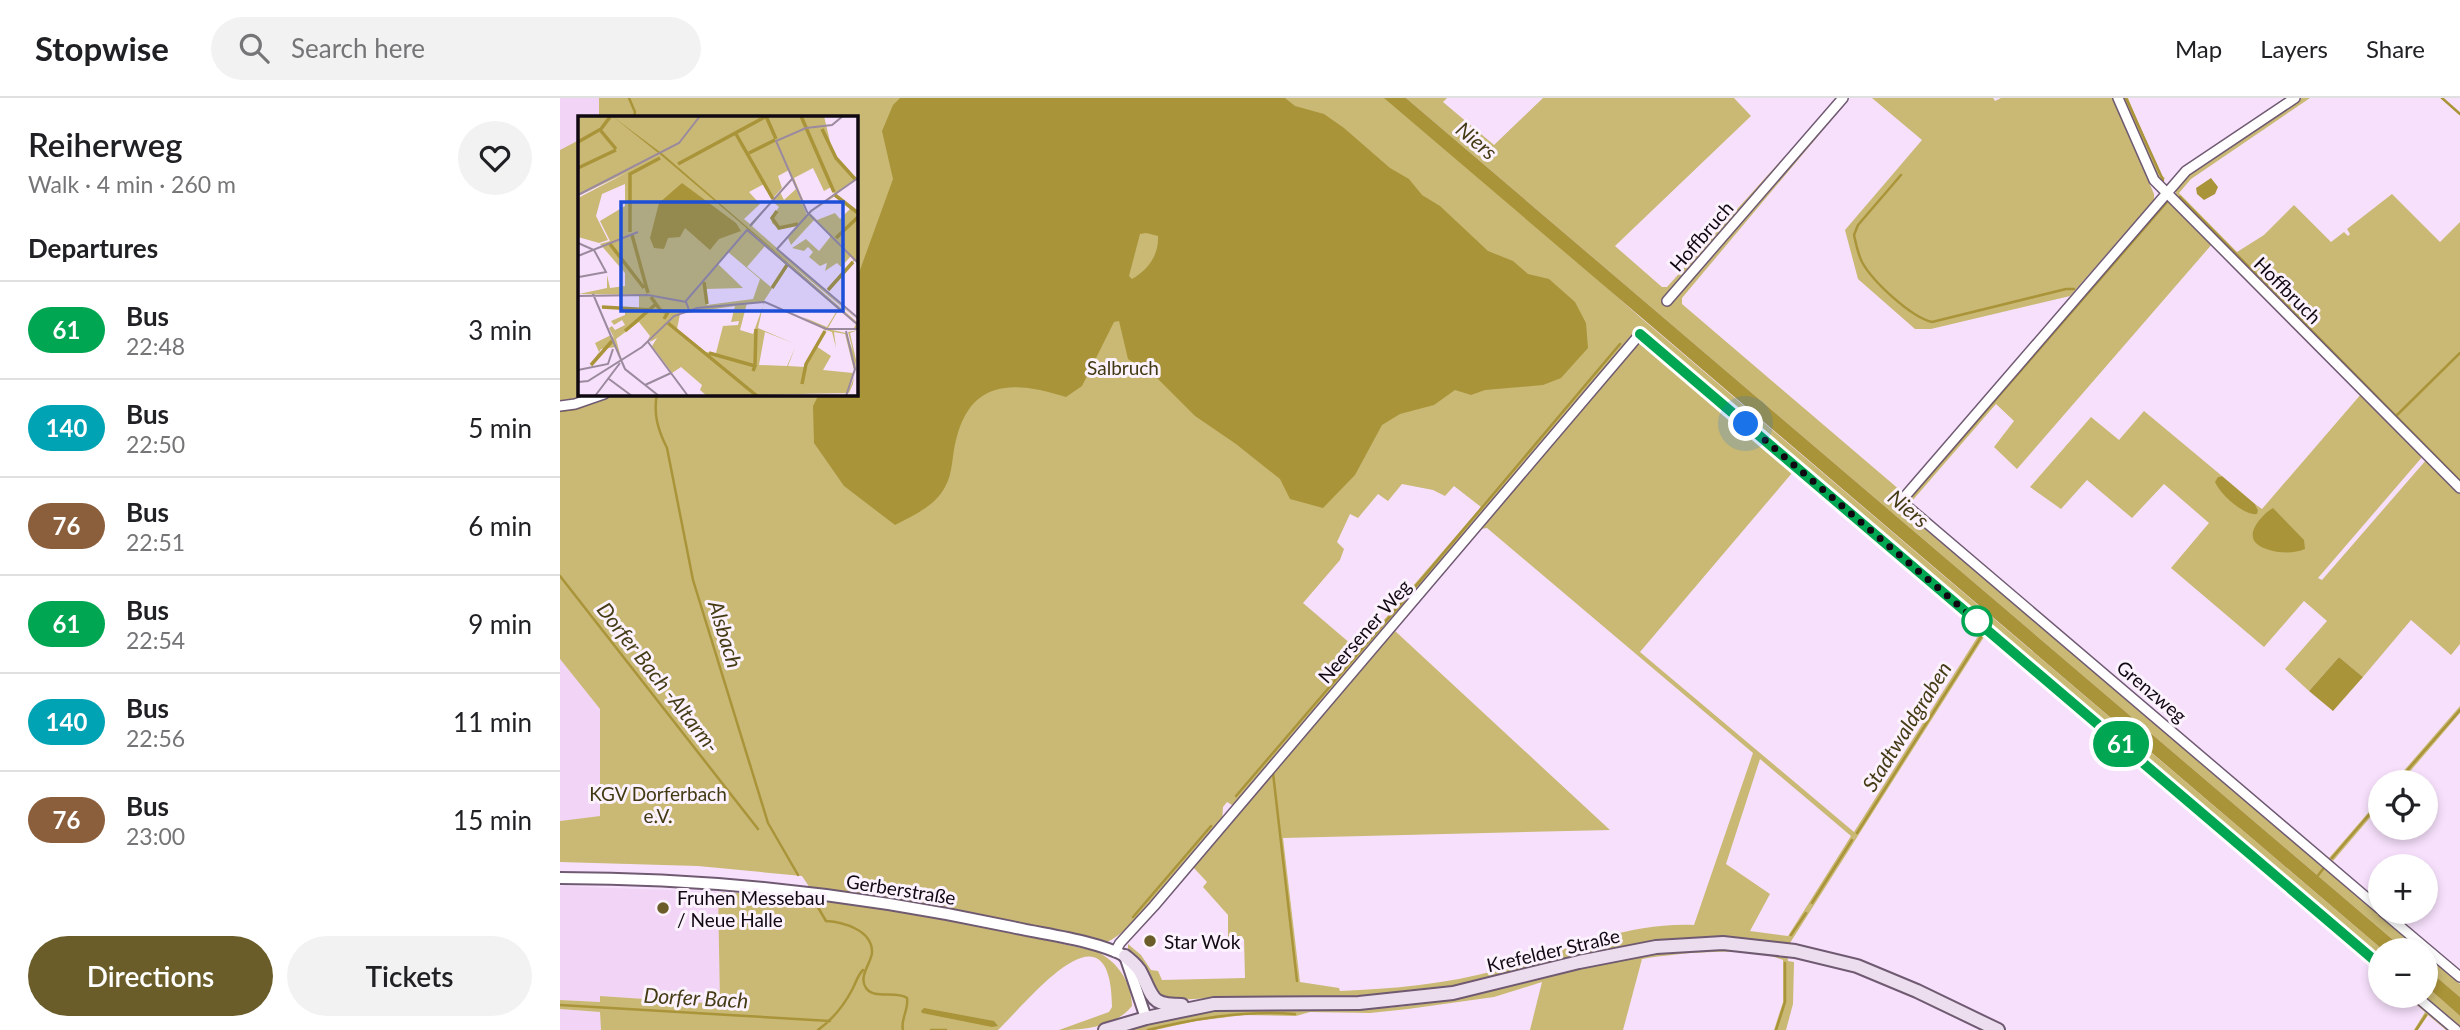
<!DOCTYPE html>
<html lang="en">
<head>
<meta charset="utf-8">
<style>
  body { margin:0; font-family:Lato,sans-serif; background:#f2f2f2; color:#202124; height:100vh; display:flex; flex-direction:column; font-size:26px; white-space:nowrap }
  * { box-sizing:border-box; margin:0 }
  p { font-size:23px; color:#757577 }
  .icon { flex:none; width:38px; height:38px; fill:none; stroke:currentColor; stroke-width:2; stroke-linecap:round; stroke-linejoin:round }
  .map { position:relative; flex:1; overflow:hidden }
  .sheet { display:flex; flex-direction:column; background:#fff; width:560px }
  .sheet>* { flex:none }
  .badge { padding:0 14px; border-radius:23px; font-size:24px; line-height:46px }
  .fabs { position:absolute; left:1808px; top:672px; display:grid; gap:14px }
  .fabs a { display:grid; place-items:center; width:70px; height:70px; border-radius:50%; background:#fff; box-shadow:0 4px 10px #0003; font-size:35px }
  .you { position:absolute; width:35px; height:35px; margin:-18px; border:5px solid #fff; border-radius:50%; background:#1a73e8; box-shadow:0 0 0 10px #1a73e833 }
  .map>.badge { position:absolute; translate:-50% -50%; box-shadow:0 0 0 4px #fff }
  h2 { padding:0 28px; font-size:26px; line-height:63px }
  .round { display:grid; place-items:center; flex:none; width:74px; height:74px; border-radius:37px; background:#f2f2f2 }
  .head { display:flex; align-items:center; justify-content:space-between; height:119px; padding:0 28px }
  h1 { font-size:33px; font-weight:600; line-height:52px }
  .action { display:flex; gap:14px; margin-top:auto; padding:14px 28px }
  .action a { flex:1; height:80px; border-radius:42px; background:#6a5d2a; color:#fff; font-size:28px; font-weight:600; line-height:80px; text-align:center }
  .action a+a { background:#f2f2f2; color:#202124 }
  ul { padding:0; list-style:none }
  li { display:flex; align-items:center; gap:21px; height:98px; padding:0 28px; border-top:2px solid #e0e0e0 }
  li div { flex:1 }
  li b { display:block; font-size:26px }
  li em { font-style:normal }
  li .badge { min-width:77px; font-weight:700; text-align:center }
  header { display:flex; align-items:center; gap:42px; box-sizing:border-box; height:98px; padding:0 35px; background:#fff; border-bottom:2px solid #e0e0e0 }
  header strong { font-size:33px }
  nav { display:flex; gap:38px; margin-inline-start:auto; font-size:24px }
  .search { width:490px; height:63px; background:#f2f2f2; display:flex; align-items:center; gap:18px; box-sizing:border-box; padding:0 24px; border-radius:38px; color:#757577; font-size:26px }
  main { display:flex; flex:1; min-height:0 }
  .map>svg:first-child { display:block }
</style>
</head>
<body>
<header>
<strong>Stopwise</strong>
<div class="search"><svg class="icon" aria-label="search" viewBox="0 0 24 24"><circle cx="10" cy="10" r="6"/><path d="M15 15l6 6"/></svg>Search here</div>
<nav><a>Map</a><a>Layers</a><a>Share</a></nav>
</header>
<main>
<section class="sheet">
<div class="head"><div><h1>Reiherweg</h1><p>Walk · 4 min · 260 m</p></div><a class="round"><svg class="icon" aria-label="heart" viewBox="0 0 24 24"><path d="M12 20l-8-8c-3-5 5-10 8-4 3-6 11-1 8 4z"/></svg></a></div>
<h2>Departures</h2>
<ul>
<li><span class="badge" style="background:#00a651;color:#fff">61</span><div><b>Bus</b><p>22:48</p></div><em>3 min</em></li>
<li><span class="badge" style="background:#00a3b4;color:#fff">140</span><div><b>Bus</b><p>22:50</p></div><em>5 min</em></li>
<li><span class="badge" style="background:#8b5e3c;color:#fff">76</span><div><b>Bus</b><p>22:51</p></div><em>6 min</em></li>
<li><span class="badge" style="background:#00a651;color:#fff">61</span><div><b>Bus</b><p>22:54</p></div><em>9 min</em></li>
<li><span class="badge" style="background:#00a3b4;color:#fff">140</span><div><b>Bus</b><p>22:56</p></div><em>11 min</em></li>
<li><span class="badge" style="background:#8b5e3c;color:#fff">76</span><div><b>Bus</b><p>23:00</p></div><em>15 min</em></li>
</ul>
<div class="action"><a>Directions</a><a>Tickets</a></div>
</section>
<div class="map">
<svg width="1900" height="932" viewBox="0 0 1900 932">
  <rect width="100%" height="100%" fill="#f7e0fc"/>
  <path fill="#f1d4f6" d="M0,0H39V19H19V42L0,52Z
    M0,561L40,611V718L0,723Z
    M0,788L158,794L160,906L41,898L40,904L0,902Z
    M0,911L40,914L41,932H0Z"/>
  <path fill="#c9b975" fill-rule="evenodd" d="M39,0H834L1081,220L1823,852H1820V875L1424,539L1230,845L1224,847L1193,841L1156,839L1090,845L933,882L862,896L784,901L665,899L618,902L602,899L594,892L579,864L568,851V846L581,857L591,872L598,873L602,882L685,880L684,841L668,839V817L643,789L647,784L632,768L854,498L846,496L921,409L894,388L885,398L873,392L842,386L828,403L818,396L798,420L790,416L777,444L784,451L780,462L743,505L798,552L843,500L846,502L844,509L678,704L672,707L667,704L663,709L662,723C635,754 579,831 545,845L376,809L250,790L242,778L138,768L0,764V723L40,718V611L0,561V311L38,302L50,296H296V19H39ZM1232,375L1420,535L1294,734L1080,554ZM927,430L1193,655L1134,827C1065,824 1003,854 938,872C886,886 833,891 780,893L779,890L740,884L723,740L1050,732L834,532L920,431ZM1200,661L1291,738L1228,838L1190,833L1210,796L1166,766Z
    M846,0H887L883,4L934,47L983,0H1174L1191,18L1055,148L1102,189H1107L1224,59V64L1114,199L1290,0L1122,200V206L1341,393L1333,403L1861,852H1845Z
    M1312,0H1433L1435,3L1441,0H1553L1594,96V102L1510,198L1371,231H1355L1298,181L1285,132L1362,42Z
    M1563,0H1568L1600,76L1605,80L1602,83L1596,78Z
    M1741,0H1750L1631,81L1619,95L1677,154L1704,137L1734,107L1771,144L1784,134L1788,138L1790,136L1787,131L1832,96L1880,144L1900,124V386L1616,98V92L1628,77Z
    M19,42V296H37L0,304V52Z
    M1608,99L1653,145L1457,371L1434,349L1454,323L1436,306L1352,403L1353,393Z
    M1802,295L1863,358L1758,480L1762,482L1867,361L1900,395V546L1891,557L1851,522L1803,579L1779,559L1749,593L1725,571L1767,523L1744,503L1704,549L1611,470L1649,425L1604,386L1572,420L1527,382L1501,411L1470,389L1531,319L1559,342L1584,313L1662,378L1658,379L1698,412L1695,406L1702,411Z
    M1900,608V615L1841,684H1834Z
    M1820,701V708L1773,763L1769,760Z
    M158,794L255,799L372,817L535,853C557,862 572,885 572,908C555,929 524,932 499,932L549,914L552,909C551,798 471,900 438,932H41L40,914L0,911V902L40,904V898L160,906Z
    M1175,849L1227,855L1228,863L1234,864L1233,906L1226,932H1214L1223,904V862C1188,848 1120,855 1082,861L1063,932H970L982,884L934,899L848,911L810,915L750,914L736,918L684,917L636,923L595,932H565C598,924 631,915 665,912C725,907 786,915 846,908C932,898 1014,862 1101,852C1125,849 1151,850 1175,849Z
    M1866,856L1900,886V899L1866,870Z
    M1866,888L1900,918V932H1886L1868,917L1858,932H1854L1865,914L1846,898H1866Z"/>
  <path fill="#aa9439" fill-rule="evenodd" d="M340,0H725L735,8L764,16L784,30L830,70L849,81L862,97L880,108L928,153L953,163L968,176L989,181L1015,204L1026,225L1028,250L1001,280L983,287L925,292L911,297L895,292L874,307L840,316L822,327L795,377L763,410L730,401L720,381L676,346L635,318L597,280L568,261L559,223L554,224L522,288L506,299C455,283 411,280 396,342C392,356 393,376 385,389C375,408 354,417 335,427L284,388L254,345L253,308L259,296H296V183L333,81L322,33L333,7ZM586,135L598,138C599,157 588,172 572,181L569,178L580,136Z
    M824,0H846L1845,852H1823Z
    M1651,80L1658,89L1655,96L1644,102L1637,96L1636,90Z
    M1662,378L1695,406L1698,412L1697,416C1684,418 1660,396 1655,384L1658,379Z
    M1713,410L1744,442L1745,451C1732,457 1708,455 1697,446C1684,435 1704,415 1713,410Z
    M1779,559L1803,579L1773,613L1749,593Z
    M1866,870L1900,899V918L1866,888Z
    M364,910L434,923L438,928L432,929L362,915L361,913Z"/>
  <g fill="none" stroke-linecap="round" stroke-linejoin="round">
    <path stroke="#aa9439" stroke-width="2.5" d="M69,0L75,14L74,19
      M1566,0L1603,82
      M1882,0L1900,16
      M1341,77L1298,127L1294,137C1296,146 1298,156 1302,164C1313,184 1351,219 1372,224L1506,191H1514
      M1620,99L1900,383
      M97,296C93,316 98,332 107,350L133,482L208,725L238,777
      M0,313L15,311L55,296
      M1836,318L1900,255
      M1352,398L1607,104
      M0,478L198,731
      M849,496L1060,246
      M713,675L737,883
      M1837,684L1900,612
      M676,698L844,502
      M1297,735L1421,539
      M1772,760L1820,704
      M1756,780L1763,771
      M1252,805L1292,742
      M256,806L266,823C283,824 313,832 312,855C311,865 298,879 306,890C314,902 336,892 347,900C349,912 340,922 343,932
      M573,819L651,728
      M1231,837L1246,815
      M0,907L270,923
      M258,932C273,921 283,909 292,892C296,885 297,878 303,872
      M371,932H386
      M588,932C636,920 685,912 735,916
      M1216,932L1225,904V865
      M1856,932L1866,917"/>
    <defs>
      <path id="minor" d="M1558,0L1594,82L1900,390
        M1735,0L1626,73L1341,403L1820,811
        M1107,203L1283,0
        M0,308L15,306L44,296
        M1823,814L1900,879
        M555,854L560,845L594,808L1080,236L1820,867
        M1856,898L1896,932"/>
      <path id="tertiary" d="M0,780C152,780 303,797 452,829C487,837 534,842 565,858L586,920"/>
      <path id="secondary" d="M565,858C571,863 578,868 581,875C594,900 590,907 622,907
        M545,932L586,920L654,906L799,905L893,895L1019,864L1096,849L1163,845L1235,853L1297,868L1357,893L1438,932"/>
    </defs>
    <use href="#minor" stroke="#6f5a72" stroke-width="12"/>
    <use href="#tertiary" stroke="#6f5a72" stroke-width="14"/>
    <use href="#secondary" stroke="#6f5a72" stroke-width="16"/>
    <use href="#minor" stroke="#fff" stroke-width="9"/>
    <use href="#tertiary" stroke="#fff" stroke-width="10"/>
    <use href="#secondary" stroke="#ecdeee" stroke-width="12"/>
  </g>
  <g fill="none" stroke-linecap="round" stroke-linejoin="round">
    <defs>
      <path id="line" d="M1080,236L1820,867"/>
    </defs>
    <use href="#line" stroke="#fff" stroke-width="16"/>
    <use href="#line" stroke="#00a651" stroke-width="10"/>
    <path stroke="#100912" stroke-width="7" stroke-dasharray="0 12.6" d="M1186,326L1418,524L1417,523"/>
  </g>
  <circle fill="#fff" stroke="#00a651" stroke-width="3.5" cx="1417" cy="523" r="14"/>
  <g fill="#6a5d2a" stroke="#fcf2fe" stroke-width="2.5">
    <circle cx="103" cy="810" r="7"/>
    <circle cx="590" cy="843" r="7"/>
  </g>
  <g text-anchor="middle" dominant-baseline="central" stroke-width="6" stroke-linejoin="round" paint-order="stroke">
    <g font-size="19" fill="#100912" stroke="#fcf2fe">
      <text transform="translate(1141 138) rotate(-49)">Hoffbruch</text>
      <text transform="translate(1728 192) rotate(45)">Hoffbruch</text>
      <text transform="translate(804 533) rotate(-49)">Neersener Weg</text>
      <text transform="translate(1592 593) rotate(40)">Grenzweg</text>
      <text transform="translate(341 791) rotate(9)">Gerberstraße</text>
      <text transform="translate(993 852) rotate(-13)">Krefelder Straße</text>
    </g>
    <g font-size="19" fill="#423912" stroke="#fcf2fe">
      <text x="563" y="269">Salbruch</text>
      <text x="98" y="695">KGV Dorferbach<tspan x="98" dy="22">e.V.</tspan></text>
    </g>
    <g font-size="19" fill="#100912" stroke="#fcf2fe" text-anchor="start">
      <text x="117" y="799">Fruhen Messebau<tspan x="117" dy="22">/ Neue Halle</tspan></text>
      <text x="604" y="843">Star Wok</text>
    </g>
    <g font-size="21" font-style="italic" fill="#453c15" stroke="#fcf2fe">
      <text transform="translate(917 42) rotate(40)">Niers</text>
      <text transform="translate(1349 410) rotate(40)">Niers</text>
      <text transform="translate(166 536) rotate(73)">Alsbach</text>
      <text transform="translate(99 579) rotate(52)">Dorfer Bach -Altarm-</text>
      <text transform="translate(1346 628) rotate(-58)">Stadtwaldgraben</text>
      <text transform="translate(136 899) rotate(3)">Dorfer Bach</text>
    </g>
  </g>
  <g transform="translate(18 18)">
    <rect width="280" height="280" fill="#f7e0fc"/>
    <path d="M0,0H246L254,34L270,57L280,62L256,78L253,71L246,75L235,52L216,62L230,96L211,54L200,60L204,72L194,83L186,68L171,76L182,88L166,103L172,108L202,76L206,84L218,73L229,99L256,79L276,95L280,92V147L277,144L250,175L276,143L273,140L263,151L259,147L247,155L249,147L242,150L231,141L235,136L230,131L226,135L214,132L228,123L241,135L253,120L237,103L213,129L210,122L201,133L221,109L201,113L194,107L193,102L201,91L194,85L174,110L280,204L169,112L280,207V213L254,214L268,217L275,235L270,216L280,214L272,217L278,244L277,258L267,218L256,216L258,232L254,216L248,214L238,230L253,240L245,254L275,257L272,272L276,261L275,268L271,277L129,280L122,274L124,269L103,251L94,257L74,230L79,222L72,226L74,220L69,225L72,220L61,206L38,223L43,242L38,231L23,233L14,249L12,250L21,236L17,227L33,219L36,222L31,212L34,210L37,214L47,209L44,204L36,209L33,205L47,199V193L19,190L61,192V179H72L1,178L29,172V159L32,172L47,170V157L22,128L32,125L22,105L47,90V68L24,78L18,100L30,124L21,127L0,121V82L50,56L0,80ZM257,80L272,93L262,103L257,97L239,104L232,97ZM187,130L208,149L194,172L169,151ZM150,136L182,163L175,183L129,189L128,173L165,172L140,148ZM209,149L260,193L249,211L225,201L247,214L227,251L210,250L217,232L209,250L181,249L187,216L215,227L180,212L186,185ZM169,187H186L175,218L162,214ZM157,190L153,206L161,205L160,209L145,210L138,237L128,236L99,213L102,198ZM261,193L278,208L276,212H250Z" fill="#c9b975" fill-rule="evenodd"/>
    <path d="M34,0L86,39L280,207L84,40ZM104,67L158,107L163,115L141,123L132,134L107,112L102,121L90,122L86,133L76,132L72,122L81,87Z" fill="#aa9439"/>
    <path fill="none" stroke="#aa9439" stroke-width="3.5" d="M188,0L198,23M223,0L256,76M244,13L258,42L277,63M23,15L38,33M158,18L195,83M0,26L23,13L32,1M171,37L197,24M100,48L187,1M0,52L38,34M257,79L280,97M199,95L194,102L201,112L220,108M52,116V58L82,42M54,119L70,177M258,122L280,101M32,128L66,172M126,166L129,188M194,172L209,149M250,174L275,146M73,181L83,195L90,196L86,203M24,191L74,194M90,207L179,280M47,215L78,188M131,237L177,250L175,255M177,248L178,213M13,249L34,225M224,268L228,248L247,215"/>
    <path fill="none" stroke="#9b8a9e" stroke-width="2" d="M265,0L254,9L228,12L198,25L229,96L280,147M280,62L233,95L199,133L280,202M0,79L101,27L122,0M172,110L214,63M0,127L16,134L28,156L1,161M0,134V180M0,140L60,116M15,178L47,253L81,280M0,180L70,179L108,186L111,194M107,186L169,114L280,209M70,226L110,280M0,254L30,248L35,233M31,263L54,280M0,266L10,265L64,231L96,200L119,192L187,186L248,213H280M67,269L93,257M17,280L42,247M268,280L277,253L268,215"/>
    <path fill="#1d4ed8" fill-opacity="0.15" stroke="#1d4ed8" stroke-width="3.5" d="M43,86H265V195H43Z"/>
    <rect width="280" height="280" fill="none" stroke="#100912" stroke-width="3.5"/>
  </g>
</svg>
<div class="fabs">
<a><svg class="icon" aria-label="locate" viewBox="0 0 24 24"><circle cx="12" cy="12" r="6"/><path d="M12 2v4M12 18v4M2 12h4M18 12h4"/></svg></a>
<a>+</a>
<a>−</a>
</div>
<div class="you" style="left:1186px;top:326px"></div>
<b class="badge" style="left:1561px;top:646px;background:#00a651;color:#fff">61</b>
</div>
</main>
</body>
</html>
